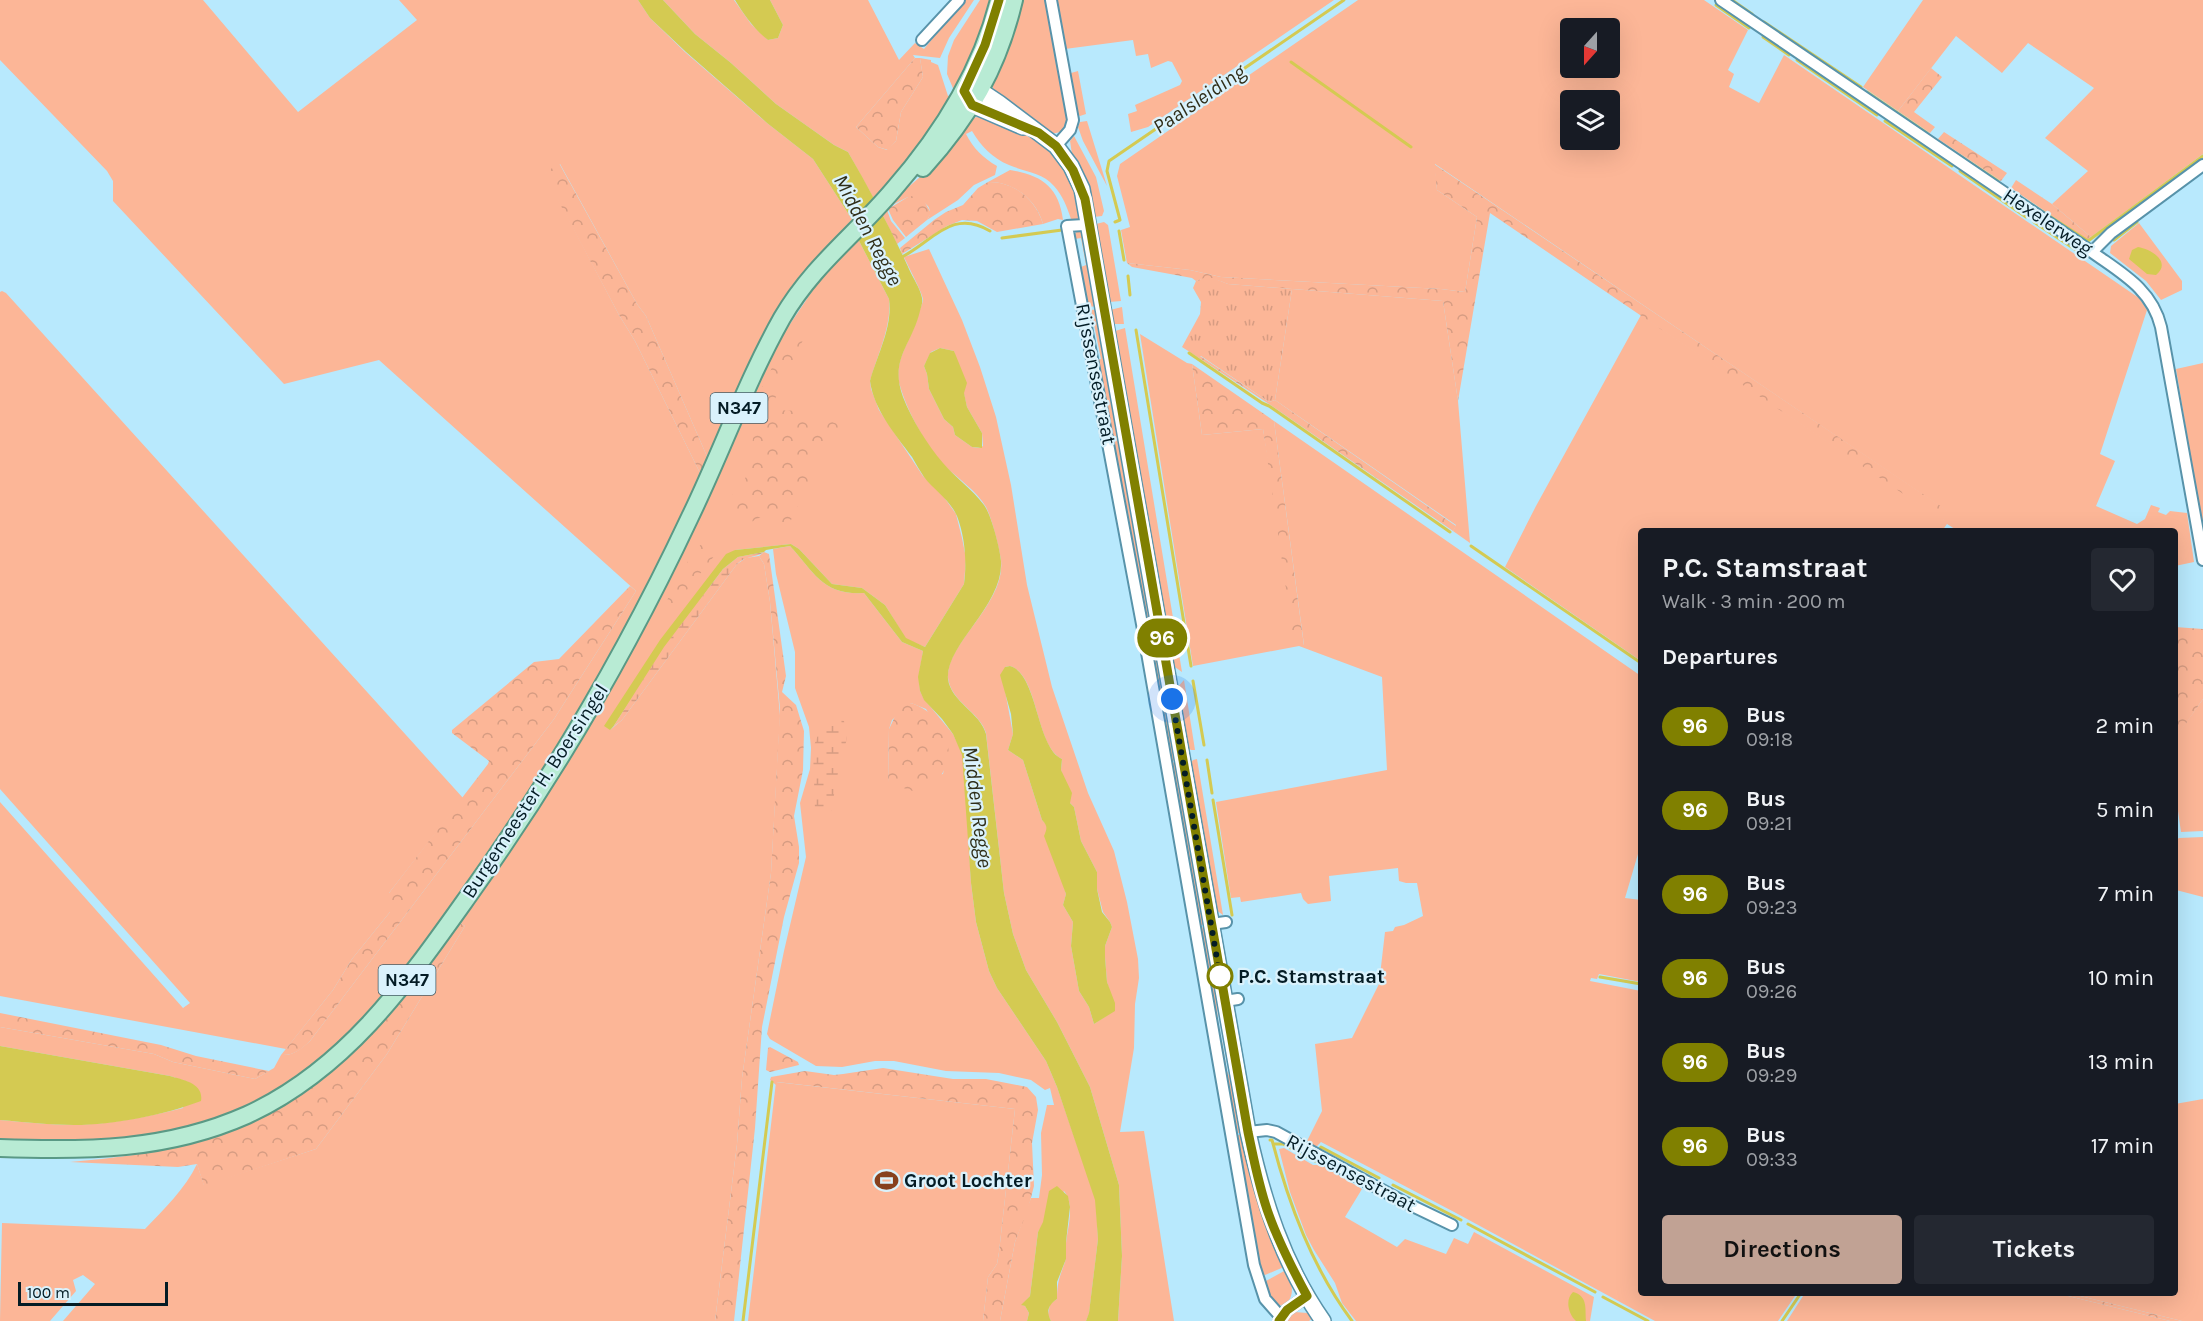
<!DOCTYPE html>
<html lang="en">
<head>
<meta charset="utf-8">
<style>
  body { margin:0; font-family:Karla,sans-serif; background:#242831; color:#f1f3f6; height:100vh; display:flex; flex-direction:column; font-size:22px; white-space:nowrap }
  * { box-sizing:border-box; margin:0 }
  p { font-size:20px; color:#9ea1a6 }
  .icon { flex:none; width:33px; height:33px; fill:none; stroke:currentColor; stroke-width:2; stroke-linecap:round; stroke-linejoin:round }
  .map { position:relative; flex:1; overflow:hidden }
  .drawer { position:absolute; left:1638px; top:528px; width:540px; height:768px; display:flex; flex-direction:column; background:#171b24; border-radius:6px; box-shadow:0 6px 24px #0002 }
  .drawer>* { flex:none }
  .badge { padding:0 12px; border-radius:20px; font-size:21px; line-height:39px }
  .needle { width:39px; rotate:201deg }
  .tools { position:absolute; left:1560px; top:18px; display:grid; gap:12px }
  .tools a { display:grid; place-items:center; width:60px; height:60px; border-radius:6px; background:#171b24; box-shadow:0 6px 24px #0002; font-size:30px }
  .scale { position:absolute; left:18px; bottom:15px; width:150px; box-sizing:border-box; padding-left:6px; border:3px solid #041c25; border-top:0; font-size:16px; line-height:21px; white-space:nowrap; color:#041c25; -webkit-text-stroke:4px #daf2fc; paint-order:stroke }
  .you { position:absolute; width:30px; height:30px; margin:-15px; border:4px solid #fff; border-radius:50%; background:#1a73e8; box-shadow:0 0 0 9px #1a73e833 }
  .map>.badge { position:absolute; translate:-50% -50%; box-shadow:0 0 0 3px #fff }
  h2 { padding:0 24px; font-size:22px; line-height:54px }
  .round { display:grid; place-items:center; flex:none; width:63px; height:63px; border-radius:6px; background:#242831 }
  .overview { display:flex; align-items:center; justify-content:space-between; height:102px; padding:0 24px }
  h1 { font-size:28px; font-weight:700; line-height:45px }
  .primary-button { display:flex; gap:12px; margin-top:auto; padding:12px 24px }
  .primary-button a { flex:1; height:69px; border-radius:6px; background:#c1a294; color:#111; font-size:24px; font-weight:700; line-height:69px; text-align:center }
  .primary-button a+a { background:#242831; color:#f1f3f6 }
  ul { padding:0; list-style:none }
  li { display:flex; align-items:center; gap:18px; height:84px; padding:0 24px }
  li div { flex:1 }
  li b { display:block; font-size:22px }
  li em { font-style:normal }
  li .badge { min-width:66px; font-weight:700; text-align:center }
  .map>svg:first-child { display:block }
</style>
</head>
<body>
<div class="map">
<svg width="2203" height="1321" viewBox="0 0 2203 1321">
  <defs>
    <pattern id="forest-crowns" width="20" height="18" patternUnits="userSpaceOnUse" patternTransform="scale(1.5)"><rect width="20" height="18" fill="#fcb697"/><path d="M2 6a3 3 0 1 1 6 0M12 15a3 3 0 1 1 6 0" fill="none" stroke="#d69c82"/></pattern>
    <pattern id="wetland-marsh" width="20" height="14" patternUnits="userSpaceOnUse" patternTransform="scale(1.5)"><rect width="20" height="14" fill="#fcb697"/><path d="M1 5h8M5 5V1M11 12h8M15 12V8" fill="none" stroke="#d69c82"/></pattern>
    <pattern id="park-tufts" width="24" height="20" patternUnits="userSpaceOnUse" patternTransform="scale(1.5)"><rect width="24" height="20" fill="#fcb697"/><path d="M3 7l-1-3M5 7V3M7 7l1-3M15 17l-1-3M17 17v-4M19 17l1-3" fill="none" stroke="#d69c82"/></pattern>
  </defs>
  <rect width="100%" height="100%" fill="#b8e9fd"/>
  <path fill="#fcb697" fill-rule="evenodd" d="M0,0H203L298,112L417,20L399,0H638L650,18L685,52L767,123L813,159L853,221L813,263L709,461L646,316L637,304L560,164L545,174L619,315L635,341L702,477L671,544L574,723L489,856L383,1000L317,1064L251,1106L189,1128L119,1140L70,1142L0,1140V1120C25,1122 50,1125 75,1125C111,1124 148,1117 183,1108L188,1082L170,1076L0,1046V1027L154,1054L173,1062L255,1079L274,1068L281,1055C293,1056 301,1049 310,1041L554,719L636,591L379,360L284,384L113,201V181L107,171L0,60Z
    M663,0H734L751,24L768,40L778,38L783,25L770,0H868L899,60L915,43L924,49L964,0H974L949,38L940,58L913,55L915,58L856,127L878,147L887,150L896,141L901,112L923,77L920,58L931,60V62L938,65L948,96L955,93L947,74L948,56L954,40L980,0H996L989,26L978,53L949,108L926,142L874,199L848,152L834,145L776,104L731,63L695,34Z
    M1017,0H1048L1067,108L1066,126L1060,132L1052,134L994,92L992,84Z
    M1055,0H1334L1148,127L1131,132L1128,114L1137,111L1135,105L1180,85L1182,81L1172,62L1168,61L1151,68L1148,54L1136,56L1133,40L1065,49Z
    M1358,0H1704L1748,30L1728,70L1734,74L1729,87L1759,103L1784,55L2139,298L2147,310L2100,454L2115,461L2096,506L2137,524L2145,519L2151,505L2160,508L2158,512L2166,515L2170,511L2187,513L2194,562L2175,566V531H1958L1947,524L1942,531H1641V661L1505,567L1536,506L1641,315L1943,520L1947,511L1435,164L1437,190L1477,217L1465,292L1441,289L1221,277L1190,270L1127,263L1121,230L1130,227L1117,176L1120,164ZM1570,28H1610V68H1570ZM1570,100H1610V140H1570Z
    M1923,0H2203V154L2091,237L2052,204L2088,171L2045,138L2094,88L2028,43L2002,73L1956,36L1898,111L1863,87Z
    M1078,71L1086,114L1080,116L1076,113L1070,75L1071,73Z
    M977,117C990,119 1001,124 1012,129C1060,149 1073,170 1080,219L1072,221L1071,219C1067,207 1063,196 1054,186C1042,172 1025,172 1009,165C992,158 981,146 972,131L966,134C973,148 983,158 997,166L995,175L974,185L958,200L927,220C937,205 920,200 908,197L890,206L891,202L920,177L970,119Z
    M1087,121L1107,186L1083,141L1078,127L1080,122Z
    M1074,136L1096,177L1104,211L1102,216L1094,217L1089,189L1084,175L1072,154L1070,141Z
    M1010,170C1041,175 1059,187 1063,220L1058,219L1043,224C1037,200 1013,181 988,182Z
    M1104,222L1108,225L1121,301L1109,302L1096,224Z
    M2139,223L2182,281V290L2161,300L2146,281L2110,253L2111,246Z
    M1078,230L1083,231L1098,306L1088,307L1081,267L1086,265L1081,238L1075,239L1074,235Z
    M857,237L889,299C892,327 877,355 870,381L871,389L879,410L923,476L941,493L956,514L962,538L966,558L964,584L925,647L906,639L885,605L862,588L832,584L799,549L791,544L735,550L610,730L622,720L737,564L746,558L759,556L764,564L770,602L780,716L771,873L742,1078L737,1144L715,1321H63L95,1284L83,1275L73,1280L76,1291L50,1321H0L2,1223L145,1229C164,1209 185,1189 197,1164L204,1185L316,1149L387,1054L465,926L460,923L536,812L575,751L586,726L634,648L684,550L780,339L825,272Z
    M929,249L962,320L980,367L996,417L1011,485L1027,585L1052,687L1088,793L1114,851L1127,902L1138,959L1139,978L1135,1004L1134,1048L1120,1132L1144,1131L1174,1321H1118L1122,1256L1119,1185L1090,1087L1057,1022L1026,970L1013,934L1004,893L986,733C980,712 951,702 948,678C945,644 1006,604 1001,560C999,546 992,519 986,507C977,491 957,478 944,465C925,444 908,413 900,386C892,360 914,337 919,312C920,309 923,303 923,299C922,292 908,266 904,257ZM940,348L954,351L967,407L982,433L983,446L979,448L972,447L955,435L953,427L944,419L929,389L927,374L924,366L931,352ZM1010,666C1039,675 1035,746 1062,759L1061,770L1070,803L1074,807L1081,841L1097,872V889L1103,912L1110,922L1112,927L1105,946V957L1107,982L1115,1010L1094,1024L1089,1007L1079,991L1071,946L1073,922L1063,905L1066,894L1046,824L1042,820L1023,760L1008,750L1013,734L1004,685L1005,667Z
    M1292,289L1443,301L1458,401L1470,543L1453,531L1456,525L1275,400Z
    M2,291L6,293L463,798L389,893L390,912L352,959L333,990L286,1049L0,996V802L183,1008L190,1003L0,789V292Z
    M1122,307L1124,324H1113L1110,310Z
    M1099,309L1177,760L1170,761L1097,360L1101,359L1091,310Z
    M1125,328L1182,672L1172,665L1114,333L1115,331Z
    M1140,334L1187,363L1192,364L1202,435L1263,429L1299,644L1304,645L1274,421L1641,676V854H1638L1625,898L1641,900V982L1599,974L1597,979L1591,978L1590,981L1641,991V1293H1797L1778,1321H1655L1456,1213L1321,1142L1316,1147L1307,1141L1322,1111L1315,1044L1352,1038L1379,984L1385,932L1393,931L1395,927L1404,925L1423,916L1417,883H1406L1399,881L1398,868L1329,876L1331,901L1308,904L1303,899L1301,893L1241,902L1240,897L1231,898L1216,802L1387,770L1382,677L1299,646L1193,666Z
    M2203,363V530L2176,369Z
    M790,546C815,573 822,595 864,593L902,642L923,651L919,675L920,691L924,699L953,734L961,751L964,763L971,883L976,922L989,971L997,988L1046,1061L1057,1087L1096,1200L1098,1239L1089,1314L1086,1321H1051L1048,1315L1050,1304L1057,1299C1057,1282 1060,1276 1065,1262C1067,1256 1065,1248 1066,1243C1068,1226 1075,1205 1064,1191L1038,1232L1030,1296L1022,1305L1025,1306L1029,1313L1027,1321H1000L1015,1242L1031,1198H1039L1042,1175L1041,1133L1047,1105H1054L1050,1088L1045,1090L1031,1080L999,1073L946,1071L894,1061H875L842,1067L816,1066L770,1039L767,1034L784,951L806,857L800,803L810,769L811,748L809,727L795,688V652L776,574L773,549ZM911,703L926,709L948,748L943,774L888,783L889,729L892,720Z
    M1184,680L1195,750H1191L1187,747L1176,689Z
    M2203,699V831L2181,832L2177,804L2175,803V734H2178Z
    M1197,759L1223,915L1216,910L1189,766L1193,760Z
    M1177,762L1206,924L1201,925L1195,893L1192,892L1191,885L1194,884L1192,874L1189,873L1170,763Z
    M2203,837V897L2176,890L2177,872L2175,841L2179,838Z
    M1206,927L1215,986L1220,1042L1222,1041L1227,1071L1234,1087L1243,1132L1238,1133L1230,1093L1226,1089L1199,928Z
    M776,1082L1015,1109L999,1252L997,1264L988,1277L983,1321H748Z
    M2203,1099V1321H2182L2068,1293H2175V1104Z
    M1238,1135H1243L1284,1267L1265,1275L1262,1273L1254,1230L1250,1228L1235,1138Z
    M1284,1148L1313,1165H1322L1362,1189L1345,1217L1397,1247L1405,1239L1446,1254L1454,1238L1468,1244L1474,1232L1594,1297L1590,1321H1356L1342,1303L1335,1283L1314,1250L1306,1235L1290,1192L1279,1149Z
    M1286,1270C1293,1283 1297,1302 1279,1306L1269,1295L1264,1282Z
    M1805,1293H2056L2170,1321H1787Z
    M1295,1312L1307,1313L1313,1318L1309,1321H1286Z"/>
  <path fill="url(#forest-crowns)" d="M915,58H920L923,77L901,112L896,141L888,150L878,147L856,127Z
    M1931,68L1942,77L1914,112L1935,127L1930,133L1898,111Z
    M1944,132L2007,173L2001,181L1938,139Z
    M559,163L637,304L646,316L709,461L702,477L635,341L619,315L544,174Z
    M1434,164L1948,511L1943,521L1490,213L1458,401L1443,301L1228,284C1215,279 1208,276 1196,281L1192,278L1132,267L1127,263L1190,270L1221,277L1441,289L1465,292L1477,217L1437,190Z
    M2016,180L2052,204L2091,237L2087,240L2011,188Z
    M988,182C1014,181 1036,200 1043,224L997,232L977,221L962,220L947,226L902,254L900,248L934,220L946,212L963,205L978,188Z
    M912,196L924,201L931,213L927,220L906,237L893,220L888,209L908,197Z
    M887,210L891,221L905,238L897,244L882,214Z
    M801,327L805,336L777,393L773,406L786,411L797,410L847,427L840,438L796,464L816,477L805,490L785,533L768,525L763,516L751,522L731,517L726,511L729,499L744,482L751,461L756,400L784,343Z
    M1196,356H1200L1269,402L1275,400L1456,526L1453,531L1272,406Z
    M1192,364L1274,421L1304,646L1294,645L1263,429L1202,435Z
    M711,538H716L721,544L719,550L687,590L671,615H666L664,611L665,604C676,586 691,545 711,538Z
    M764,552L769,554L786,676L782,692L796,705L804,731L803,770L794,816L799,847V863L784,917L762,1027L755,1128L734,1321H715L737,1144L742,1078L771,873L780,709L770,602L764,564L759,556Z
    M630,586L636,591L554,719L310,1041C302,1049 293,1056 281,1055L333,990L352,959L390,912L386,906L389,893L488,764L489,761L452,733V730L534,662L559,659Z
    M2175,627L2203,629V699L2178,735L2175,734Z
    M911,703C941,713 959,745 942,774C937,783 929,789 922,794L888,783L889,729L899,708Z
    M460,923L465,926L387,1054L316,1149L204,1186L197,1164L178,1167L70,1162C112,1158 155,1154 196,1142C321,1105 386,1025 460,923Z
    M0,1013L161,1045L196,1056L269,1071L255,1079L173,1062L154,1054L0,1027Z
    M770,1047L798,1062L799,1065L770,1072L766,1070L768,1048Z
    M883,1068L953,1079H986L1027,1087L1036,1097L1038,1110L1032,1143L1034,1186L1028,1209L1015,1242L1000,1321H983L988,1277L997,1264L999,1252L1015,1109L777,1082L776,1085L770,1080L771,1077L805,1071L834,1075L843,1074Z
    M2056,1293H2068L2182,1321H2170Z"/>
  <path fill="url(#wetland-marsh)" d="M764,552C755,558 745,556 737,564L622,720L613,727L664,647L723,569L738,557Z
    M832,718L844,721L847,739L840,761L831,812L815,810L813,748L818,735Z"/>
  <path fill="url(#park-tufts)" d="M1204,278H1213L1228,284L1292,289L1275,400L1269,402L1201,356H1196L1182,347L1200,314L1201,302L1193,288L1196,281Z"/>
  <path fill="#d4ca52" d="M638,0H663L695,34L731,63L776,104L834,145L848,152C870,190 891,229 909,269C913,278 920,288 922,298C923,302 921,307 920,311C912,345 889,359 903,397C912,420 927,444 943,463C956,478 972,489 984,505C991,514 1000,548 1001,561C1004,605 945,645 948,679C951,702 980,712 986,734L1004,893L1013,934L1026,970L1057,1022L1090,1087L1119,1185L1122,1256L1118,1321H1086L1089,1313L1098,1239L1095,1200L1057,1087L1046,1061L997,988L989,971L976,922L971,883L962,755L953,734L942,719L924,700L920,691L918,677L923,651L902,642L864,593C822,595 815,573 790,546L766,550L764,552L738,557L723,569L664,647L613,727L610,730L604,726L660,640L726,554L735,550L791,544L799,549L832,584L862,588L885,605L906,638L925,647L964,584C967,562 965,537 957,516C950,500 934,490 924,477C920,471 916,464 912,457C895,434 874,410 870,381C877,355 893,327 889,299L857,237L853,221L813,159L767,123L686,52L650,18Z
    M735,0H770L783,25L778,38L768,40C754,29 744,15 735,0Z
    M2138,247C2151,249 2172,262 2156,275L2147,274L2129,259L2132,250Z
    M940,348L954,351L967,383L964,393L967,407L982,433V448L972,447L955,435L953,427L944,419L929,389L927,374L924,366L930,353Z
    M1010,666C1038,674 1036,747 1062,759L1061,770L1072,793L1070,803L1074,807L1081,841L1097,872V889L1102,912L1110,922L1112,927L1105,946V957L1107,982L1115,1003V1011L1094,1024L1089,1007L1079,991L1071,946L1073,922L1063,905L1066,894L1044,836C1047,829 1048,826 1042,820L1023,760L1008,750L1013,734L1011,714L1000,675L1005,667Z
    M0,1046L170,1076C183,1080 204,1083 201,1101C164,1115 114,1125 74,1125C50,1125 25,1122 0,1120Z
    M1057,1186L1068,1196L1070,1207L1066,1242V1259L1057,1282V1299C1048,1305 1046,1312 1051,1321H1027L1029,1313L1025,1306L1021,1305L1030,1296L1038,1232L1043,1222L1049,1191Z
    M1573,1292C1588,1296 1585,1308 1586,1321H1576C1568,1314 1565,1299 1573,1292Z"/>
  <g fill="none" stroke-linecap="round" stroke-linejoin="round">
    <path stroke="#d4ca52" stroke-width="3" d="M1732,0L1752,14
      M1716,5L1749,28
      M1764,22L1861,87
      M1763,37L1789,55
      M1797,60L1877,115
      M1291,62L1411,147
      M1867,92L1927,133
      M1885,121L1952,166
      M1939,142L1998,181
      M1960,171L2026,217
      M2014,193L2088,241L2203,156
      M1115,222L1120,220L1107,171L1109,161L1344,0
      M2034,222L2079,252
      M1119,231L1124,260
      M1002,238L1062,230
      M2114,240L2137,222
      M902,257C933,241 952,208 990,231
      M1128,276L1130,295
      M1136,330L1191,666
      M1189,353L1262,403L1269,406L1450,532
      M1471,546L1641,663
      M1193,681L1204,745
      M1207,760L1212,793
      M1213,800L1232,915
      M1600,977L1641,984
      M1270,1140H1272C1289,1205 1312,1267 1352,1321
      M1273,1144H1283L1313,1160L1314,1159
      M1320,1149L1321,1147L1379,1178
      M1313,1160L1328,1166
      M1393,1185L1461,1220
      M1468,1224L1595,1292
      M1603,1297L1648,1321
      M743,1321L772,1082
      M1782,1321L1801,1293"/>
    <defs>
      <path id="street" d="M1051,0L1073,120L1070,130L1056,146
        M1721,0L2092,252C2121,273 2152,289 2161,327L2203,560
        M922,40L959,0
        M1089,222L1084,225L1067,226L1142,624L1254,1265L1265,1299L1281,1317
        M2092,252L2111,233L2203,165
        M1211,924L1226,922
        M1225,1001L1238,999
        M1248,1132L1267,1130L1276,1132L1402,1201L1452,1225
        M1279,1321L1287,1310L1307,1296"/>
      <path id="secondary" d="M967,91H981L999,103L1056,146L1071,166L1082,189L1248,1132C1263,1200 1283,1264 1323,1321
        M966,93L972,105L1023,127"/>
      <path id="primary" d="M923,168C969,117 998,68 1014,0
        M0,1148C86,1151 166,1151 247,1115C347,1069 407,982 469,895C554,776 628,649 690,517C722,451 746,382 782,318C813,265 855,235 893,190C942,134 981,72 999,0"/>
    </defs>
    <use href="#street" stroke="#5893aa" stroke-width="14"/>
    <use href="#secondary" stroke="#5893aa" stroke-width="18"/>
    <use href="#primary" stroke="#5a9985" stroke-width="20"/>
    <use href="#street" stroke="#fff" stroke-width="10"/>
    <use href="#secondary" stroke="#fff" stroke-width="15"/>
    <use href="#primary" stroke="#b8ebd4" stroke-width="16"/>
  </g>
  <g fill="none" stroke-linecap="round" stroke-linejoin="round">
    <defs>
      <path id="line" d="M999,0L985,45L964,91L972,105L1039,133L1056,146L1073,170L1085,199L1248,1132C1254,1160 1259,1188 1269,1215C1279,1243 1293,1270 1307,1296L1287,1310L1279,1321"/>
    </defs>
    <use href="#line" stroke="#fff" stroke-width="14"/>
    <use href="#line" stroke="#808000" stroke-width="9"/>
    <path stroke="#041c25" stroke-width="6" stroke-dasharray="0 10.8" d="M1172,699L1221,982L1220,976"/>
  </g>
  <defs>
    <symbol id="stadium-bare" viewBox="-9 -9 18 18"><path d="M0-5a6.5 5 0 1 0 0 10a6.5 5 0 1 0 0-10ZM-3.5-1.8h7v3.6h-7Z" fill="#87401d" stroke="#daf2fc" stroke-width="2.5" paint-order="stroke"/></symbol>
  </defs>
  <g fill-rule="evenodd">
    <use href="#stadium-bare" x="870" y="1164" width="33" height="33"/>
  </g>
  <circle fill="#fff" stroke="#808000" stroke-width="3" cx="1220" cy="976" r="12"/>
  <g text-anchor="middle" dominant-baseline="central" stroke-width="4.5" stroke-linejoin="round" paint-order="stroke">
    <g fill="#daf2fc" stroke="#445c66" stroke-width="1.5">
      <rect x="710.5" y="393" width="57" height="30" rx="4.5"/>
      <rect x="378.5" y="965" width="57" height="30" rx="4.5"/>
    </g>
    <g font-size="18" font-weight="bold" fill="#041c25">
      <text x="739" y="408">N347</text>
      <text x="407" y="980">N347</text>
    </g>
    <g font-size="20" fill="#041c25" stroke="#daf2fc">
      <text transform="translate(2048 222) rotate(34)">Hexelerweg</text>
      <text transform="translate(1096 374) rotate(79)">Rijssensestraat</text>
      <text transform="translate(535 791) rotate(-57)">Burgemeester H. Boersingel</text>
      <text transform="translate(1351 1173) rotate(28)">Rijssensestraat</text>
    </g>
    <g font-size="20" font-weight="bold" fill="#041c25" stroke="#daf2fc" text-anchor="start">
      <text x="1238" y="976">P.C. Stamstraat</text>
    </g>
    <g font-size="20" font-weight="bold" fill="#041c25" stroke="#daf2fc" text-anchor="start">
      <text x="904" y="1180">Groot Lochter</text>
    </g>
    <g font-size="21" font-style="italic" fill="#302f1a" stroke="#daf2fc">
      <text transform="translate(1199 99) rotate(-34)">Paalsleiding</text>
      <text transform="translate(868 230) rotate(62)">Midden Regge</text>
      <text transform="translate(978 807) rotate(83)">Midden Regge</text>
    </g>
  </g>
</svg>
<div class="tools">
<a><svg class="needle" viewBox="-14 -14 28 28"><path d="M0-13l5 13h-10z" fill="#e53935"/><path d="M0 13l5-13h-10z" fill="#9ea1a6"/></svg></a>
<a><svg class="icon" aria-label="layers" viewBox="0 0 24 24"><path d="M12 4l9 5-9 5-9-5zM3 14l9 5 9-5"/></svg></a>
</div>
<div class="scale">100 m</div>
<div class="you" style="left:1172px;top:699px"></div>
<b class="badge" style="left:1162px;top:638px;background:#808000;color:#fff">96</b>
<section class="drawer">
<div class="overview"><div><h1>P.C. Stamstraat</h1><p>Walk · 3 min · 200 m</p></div><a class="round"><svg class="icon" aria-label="heart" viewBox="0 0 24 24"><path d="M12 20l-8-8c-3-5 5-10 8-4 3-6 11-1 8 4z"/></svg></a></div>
<h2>Departures</h2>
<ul>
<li><span class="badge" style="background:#808000;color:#fff">96</span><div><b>Bus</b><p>09:18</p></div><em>2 min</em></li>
<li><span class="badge" style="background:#808000;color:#fff">96</span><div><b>Bus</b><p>09:21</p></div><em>5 min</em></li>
<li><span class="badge" style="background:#808000;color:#fff">96</span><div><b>Bus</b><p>09:23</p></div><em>7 min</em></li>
<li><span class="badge" style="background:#808000;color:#fff">96</span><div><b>Bus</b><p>09:26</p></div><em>10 min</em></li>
<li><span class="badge" style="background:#808000;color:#fff">96</span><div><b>Bus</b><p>09:29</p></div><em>13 min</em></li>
<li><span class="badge" style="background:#808000;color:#fff">96</span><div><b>Bus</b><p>09:33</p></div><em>17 min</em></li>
</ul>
<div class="primary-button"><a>Directions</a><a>Tickets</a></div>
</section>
</div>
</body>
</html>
